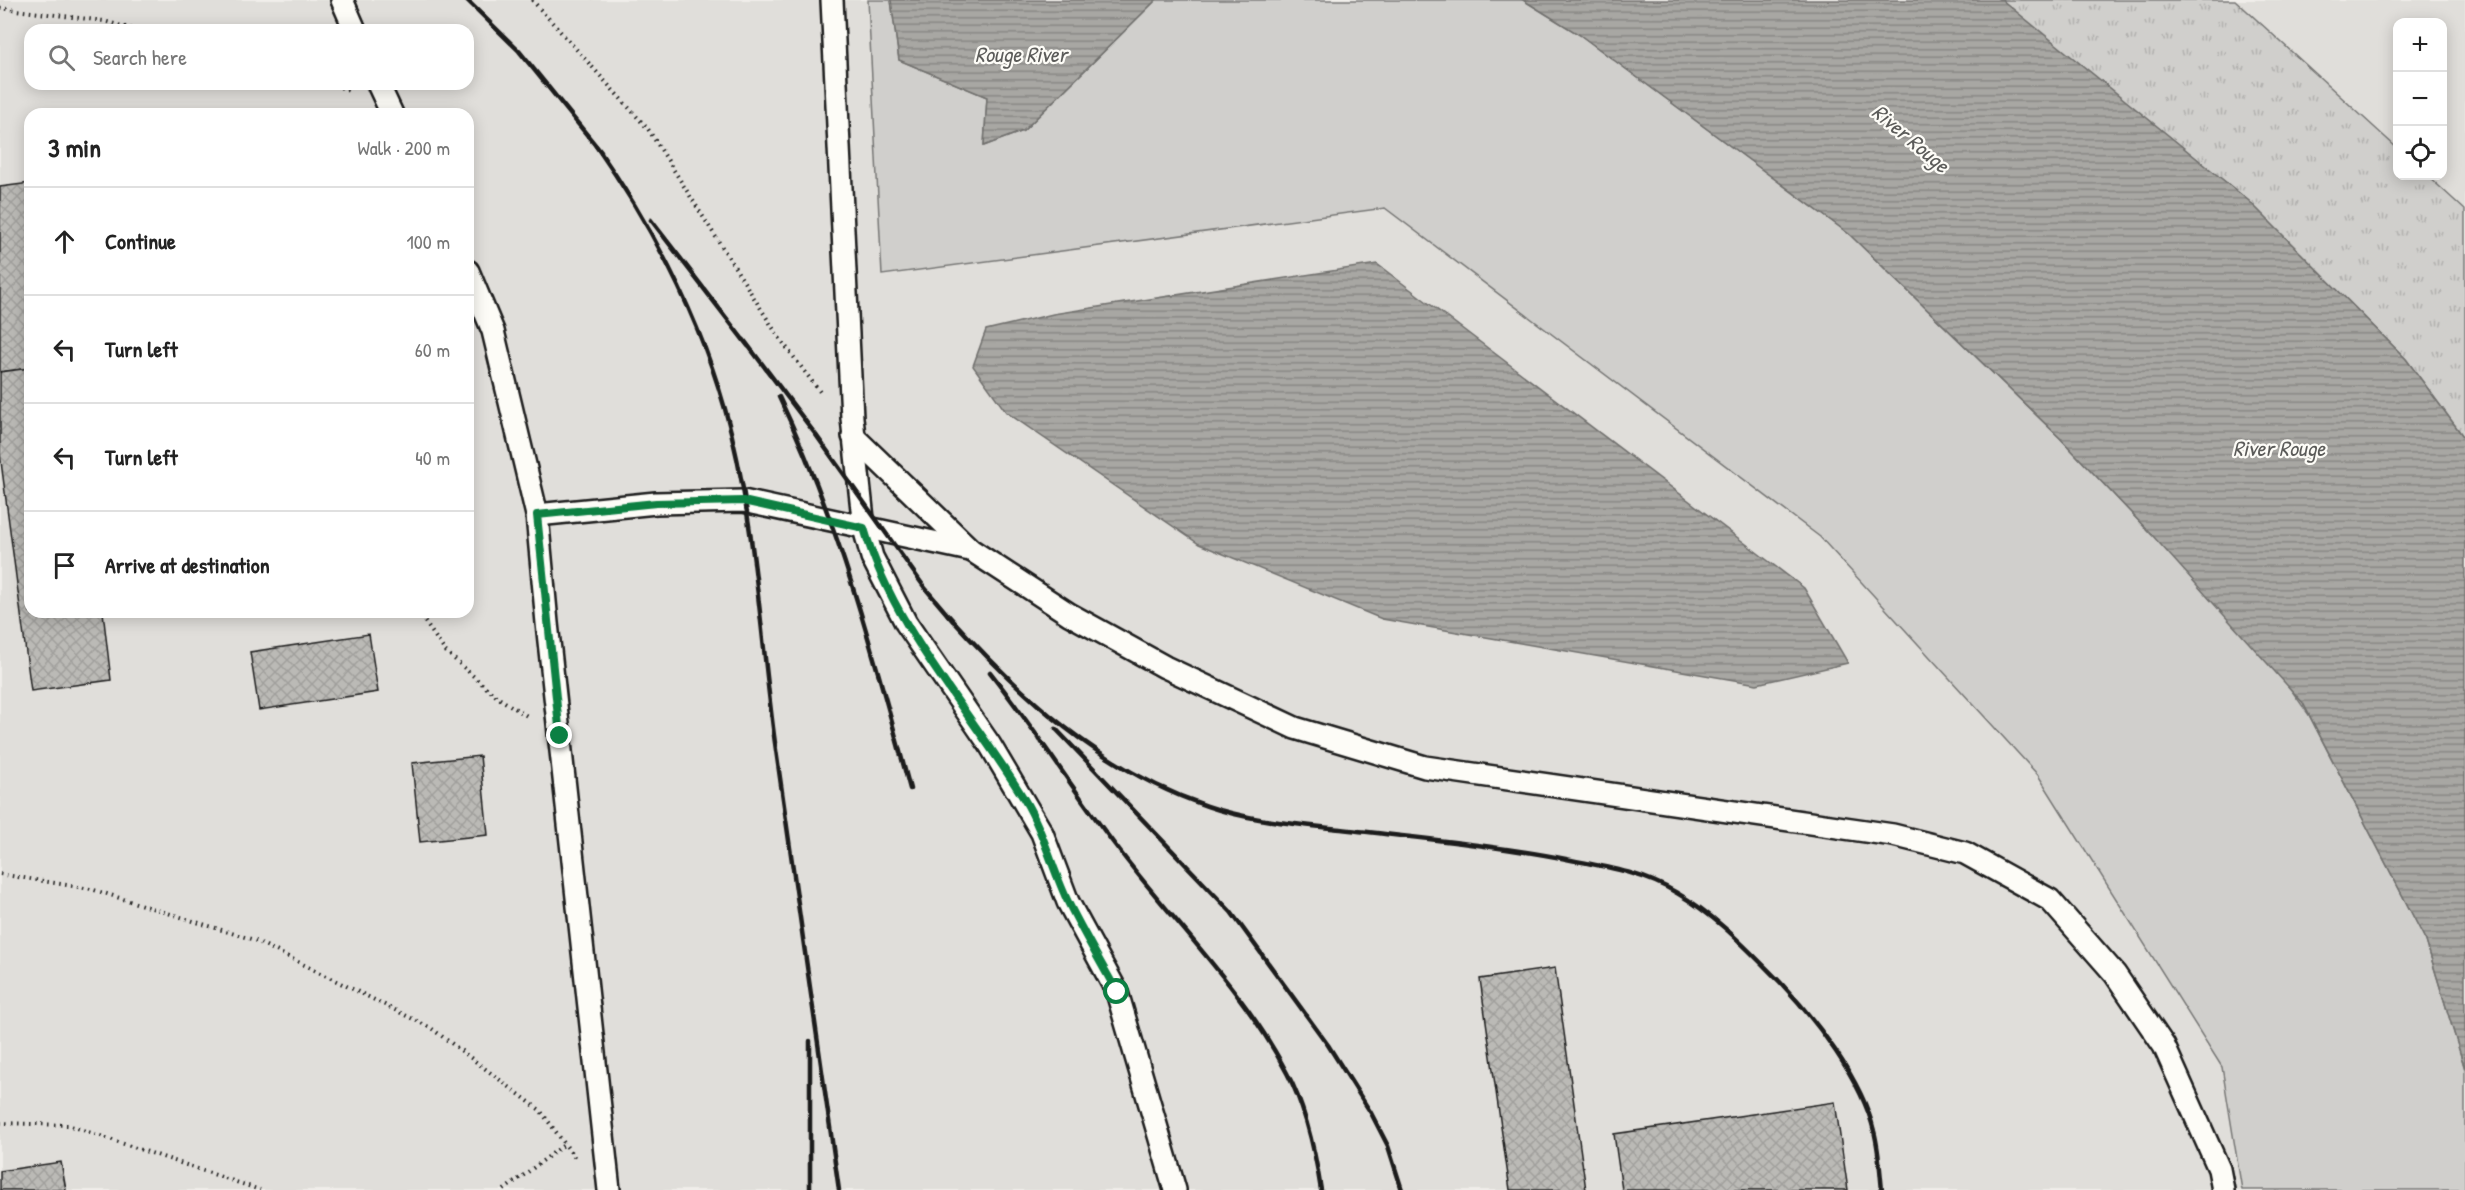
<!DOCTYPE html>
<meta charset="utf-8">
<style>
:root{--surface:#fff;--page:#f2f2f2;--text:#222;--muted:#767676;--line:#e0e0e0}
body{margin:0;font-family:"Patrick Hand",sans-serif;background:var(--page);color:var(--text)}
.controls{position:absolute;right:18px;top:18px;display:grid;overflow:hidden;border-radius:12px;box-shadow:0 3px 15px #0003}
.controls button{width:54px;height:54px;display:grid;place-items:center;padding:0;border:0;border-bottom:2px solid var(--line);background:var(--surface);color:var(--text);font:30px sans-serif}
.stop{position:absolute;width:18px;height:18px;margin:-14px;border:4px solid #0b8043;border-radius:50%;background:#fff}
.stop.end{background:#0b8043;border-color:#fff;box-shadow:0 2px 6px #0008}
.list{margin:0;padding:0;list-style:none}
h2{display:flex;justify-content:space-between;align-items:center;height:78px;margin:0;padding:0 24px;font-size:26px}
h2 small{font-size:20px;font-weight:400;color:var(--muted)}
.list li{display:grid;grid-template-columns:39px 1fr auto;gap:18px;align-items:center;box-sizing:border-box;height:108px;padding:0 24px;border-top:2px solid var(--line)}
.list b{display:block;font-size:22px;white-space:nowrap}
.list em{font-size:20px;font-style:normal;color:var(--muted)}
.icon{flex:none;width:33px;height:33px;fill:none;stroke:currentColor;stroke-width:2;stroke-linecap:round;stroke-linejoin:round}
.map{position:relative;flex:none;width:2465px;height:1190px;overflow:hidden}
.search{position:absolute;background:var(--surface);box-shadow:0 3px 15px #0003;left:24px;top:24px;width:450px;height:66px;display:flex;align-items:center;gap:15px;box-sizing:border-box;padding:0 21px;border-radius:18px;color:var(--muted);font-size:22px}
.panel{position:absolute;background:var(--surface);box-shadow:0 3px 15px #0003;left:24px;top:108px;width:450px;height:510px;border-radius:18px}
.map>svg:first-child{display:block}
.built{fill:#e0deda;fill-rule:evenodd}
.grass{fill:#d0cfcc;stroke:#767674;stroke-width:1.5}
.park{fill:url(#park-tufts);stroke:#767674;stroke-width:1.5}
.water{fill:url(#water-rules);stroke:#706f6d;stroke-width:1.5}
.building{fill:url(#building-cross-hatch);stroke:#1c1c1c;stroke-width:1.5}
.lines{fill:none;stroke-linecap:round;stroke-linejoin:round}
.lane-casing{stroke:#1c1c1c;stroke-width:26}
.path{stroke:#1c1c1c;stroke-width:4;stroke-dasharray:1.5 4.5;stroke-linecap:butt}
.lane{stroke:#fdfcf7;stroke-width:21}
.rail{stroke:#1c1c1c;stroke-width:4.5}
.route{stroke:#0b8043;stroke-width:8}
.labels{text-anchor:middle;stroke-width:4.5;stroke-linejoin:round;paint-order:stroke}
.water-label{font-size:22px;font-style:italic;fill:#5b5b59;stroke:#fdfcf7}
</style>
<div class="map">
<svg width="2465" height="1190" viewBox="0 0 2465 1190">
<defs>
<pattern id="park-tufts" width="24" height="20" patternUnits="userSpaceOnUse" patternTransform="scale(1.5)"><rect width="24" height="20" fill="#d0cfcc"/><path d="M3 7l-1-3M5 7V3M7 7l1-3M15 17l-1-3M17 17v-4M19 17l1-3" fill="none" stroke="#b2b1af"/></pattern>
<pattern id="water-rules" width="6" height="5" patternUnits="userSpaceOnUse" patternTransform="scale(1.5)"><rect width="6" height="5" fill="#a8a7a3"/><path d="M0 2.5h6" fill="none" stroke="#888784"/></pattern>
<pattern id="building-cross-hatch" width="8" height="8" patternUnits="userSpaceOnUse" patternTransform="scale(1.5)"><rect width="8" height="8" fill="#bbbab6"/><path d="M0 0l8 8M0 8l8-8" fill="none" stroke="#a09f9c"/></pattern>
</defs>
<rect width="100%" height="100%" fill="#f0eeea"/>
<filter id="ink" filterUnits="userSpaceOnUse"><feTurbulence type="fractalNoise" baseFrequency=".0167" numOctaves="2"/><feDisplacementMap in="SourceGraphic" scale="12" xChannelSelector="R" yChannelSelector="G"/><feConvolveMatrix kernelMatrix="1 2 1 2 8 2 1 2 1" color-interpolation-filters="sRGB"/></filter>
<g filter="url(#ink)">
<g class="built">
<path d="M0,0H891L899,60L1023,131L1156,0H1523L2212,578L2303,703L2426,941L2465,1069V1190H0ZM30,30H468V84H30ZM30,114H468V612H30Z"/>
<polygon points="2235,0 2465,0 2465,210 2428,176 2442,176 2442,22 2398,22 2397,148"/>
</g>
<polygon class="grass" points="868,0 891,0 899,60 987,97 984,146 1023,131 1156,0 1523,0 1580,35 1849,234 2060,438 2152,535 2212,578 2309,715 2426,941 2465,1069 2465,1190 2242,1190 2222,1067 2038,775 1820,537 1385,208 882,275"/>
<polygon class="park" points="2000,0 2235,0 2397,148 2398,176 2428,176 2465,210 2465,439 2406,359 2249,201"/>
<g class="water">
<polygon points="891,0 1156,0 1023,131 984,146 987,97 899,60"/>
<polygon points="1523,0 2002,0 2249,201 2406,359 2465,439 2465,1069 2426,941 2303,703 2152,535 2060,438 1849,234 1580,35"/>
<polygon points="1377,264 1804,588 1848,663 1757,684 1382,619 1199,544 1006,412 973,366 986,330 1053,314"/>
</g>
<g class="building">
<polygon points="30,183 30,368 0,372 0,187"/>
<polygon points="30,368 30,612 68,612 68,614 103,612 111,680 31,691 0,454 0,372"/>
<polygon points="369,634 378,692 259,710 250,652"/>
<polygon points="480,756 488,835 420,842 412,763"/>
<polygon points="1555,968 1586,1190 1510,1190 1480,979"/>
<polygon points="1835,1102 1848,1190 1622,1190 1614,1134"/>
<polygon points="61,1162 66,1190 0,1190 0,1171"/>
</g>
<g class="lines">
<g class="lane-casing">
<g id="lane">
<polyline points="342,0 355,30"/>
<polyline points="832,0 852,418 864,528 872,557 906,623 990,745 1042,833 1068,902 1117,992 1175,1190"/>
<polyline points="378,84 392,114"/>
<polyline points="468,271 493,331 537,515 547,623 609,1190"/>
<polyline points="853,436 971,550 1069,614 1165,667 1295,728 1425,767 1893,835 1965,853 2050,900 2115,974 2164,1046 2219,1169 2223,1190"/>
<polyline points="537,515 656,503 743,501 970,550"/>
</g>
</g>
<g class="path">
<polyline points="532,0 648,129 778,336 820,392"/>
<polyline points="0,8 104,21 136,30"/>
<polyline points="329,84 349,90"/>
<polyline points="418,612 445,651 497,697 527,716"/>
<polyline points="0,874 91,889 254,940 431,1028 540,1110 575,1158"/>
<polyline points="0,1123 68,1125 260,1190"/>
<polyline points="504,1190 565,1144"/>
</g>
<use href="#lane" class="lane"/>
<g class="rail">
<polyline points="467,0 519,51 601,152"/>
<path d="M596,146C652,226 698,314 725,409C755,516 760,632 775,743C795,892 817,1041 839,1190"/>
<polyline points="651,220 748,346"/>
<polyline points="744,340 816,435 925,588 953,621"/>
<path d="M779,397C839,522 874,655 910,789"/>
<path d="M948,615C1021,696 1101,770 1207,806C1250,821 1296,824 1341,829C1418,838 1495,845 1571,860C1608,867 1644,873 1677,893C1717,916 1748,950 1780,982C1816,1020 1862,1080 1874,1131C1879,1150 1880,1171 1882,1190"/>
<path d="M990,672C1034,728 1072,788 1115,845C1172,921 1243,988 1287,1073C1306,1108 1315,1151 1321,1190"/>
<polyline points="1056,729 1231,912 1328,1045 1371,1113 1388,1146 1402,1190"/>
<polyline points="810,1190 810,1041"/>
</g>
</g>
</g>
<g class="lines" filter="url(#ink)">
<path class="route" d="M560,736L537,515L656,503L743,501L864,528C893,629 970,710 1024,799C1044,832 1052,869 1069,904C1084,934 1101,963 1117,992"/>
</g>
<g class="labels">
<g class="water-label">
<text x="1021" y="62">Rouge River</text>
<text transform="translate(1911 138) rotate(40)" y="8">River Rouge</text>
<text x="2279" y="456">River Rouge</text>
</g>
</g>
</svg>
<div class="controls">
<button>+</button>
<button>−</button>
<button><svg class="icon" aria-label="locate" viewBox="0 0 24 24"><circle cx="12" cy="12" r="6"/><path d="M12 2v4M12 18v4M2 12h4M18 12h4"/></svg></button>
</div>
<div class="stop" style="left:1117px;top:992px"></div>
<div class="stop end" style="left:560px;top:736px"></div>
<div class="search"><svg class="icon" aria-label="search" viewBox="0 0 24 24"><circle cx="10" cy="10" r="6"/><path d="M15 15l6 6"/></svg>Search here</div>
<section class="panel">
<h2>3 min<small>Walk · 200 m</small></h2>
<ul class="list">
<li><svg class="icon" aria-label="ahead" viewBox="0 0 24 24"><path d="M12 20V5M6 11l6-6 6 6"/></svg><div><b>Continue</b></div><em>100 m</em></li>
<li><svg class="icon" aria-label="left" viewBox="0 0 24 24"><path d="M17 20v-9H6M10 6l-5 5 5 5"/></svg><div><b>Turn left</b></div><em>60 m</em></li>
<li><svg class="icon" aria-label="left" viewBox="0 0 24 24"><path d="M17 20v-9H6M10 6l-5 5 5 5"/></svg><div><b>Turn left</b></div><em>40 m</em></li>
<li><svg class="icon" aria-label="arrive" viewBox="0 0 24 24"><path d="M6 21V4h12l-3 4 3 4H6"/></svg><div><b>Arrive at destination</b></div></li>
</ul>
</section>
</div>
